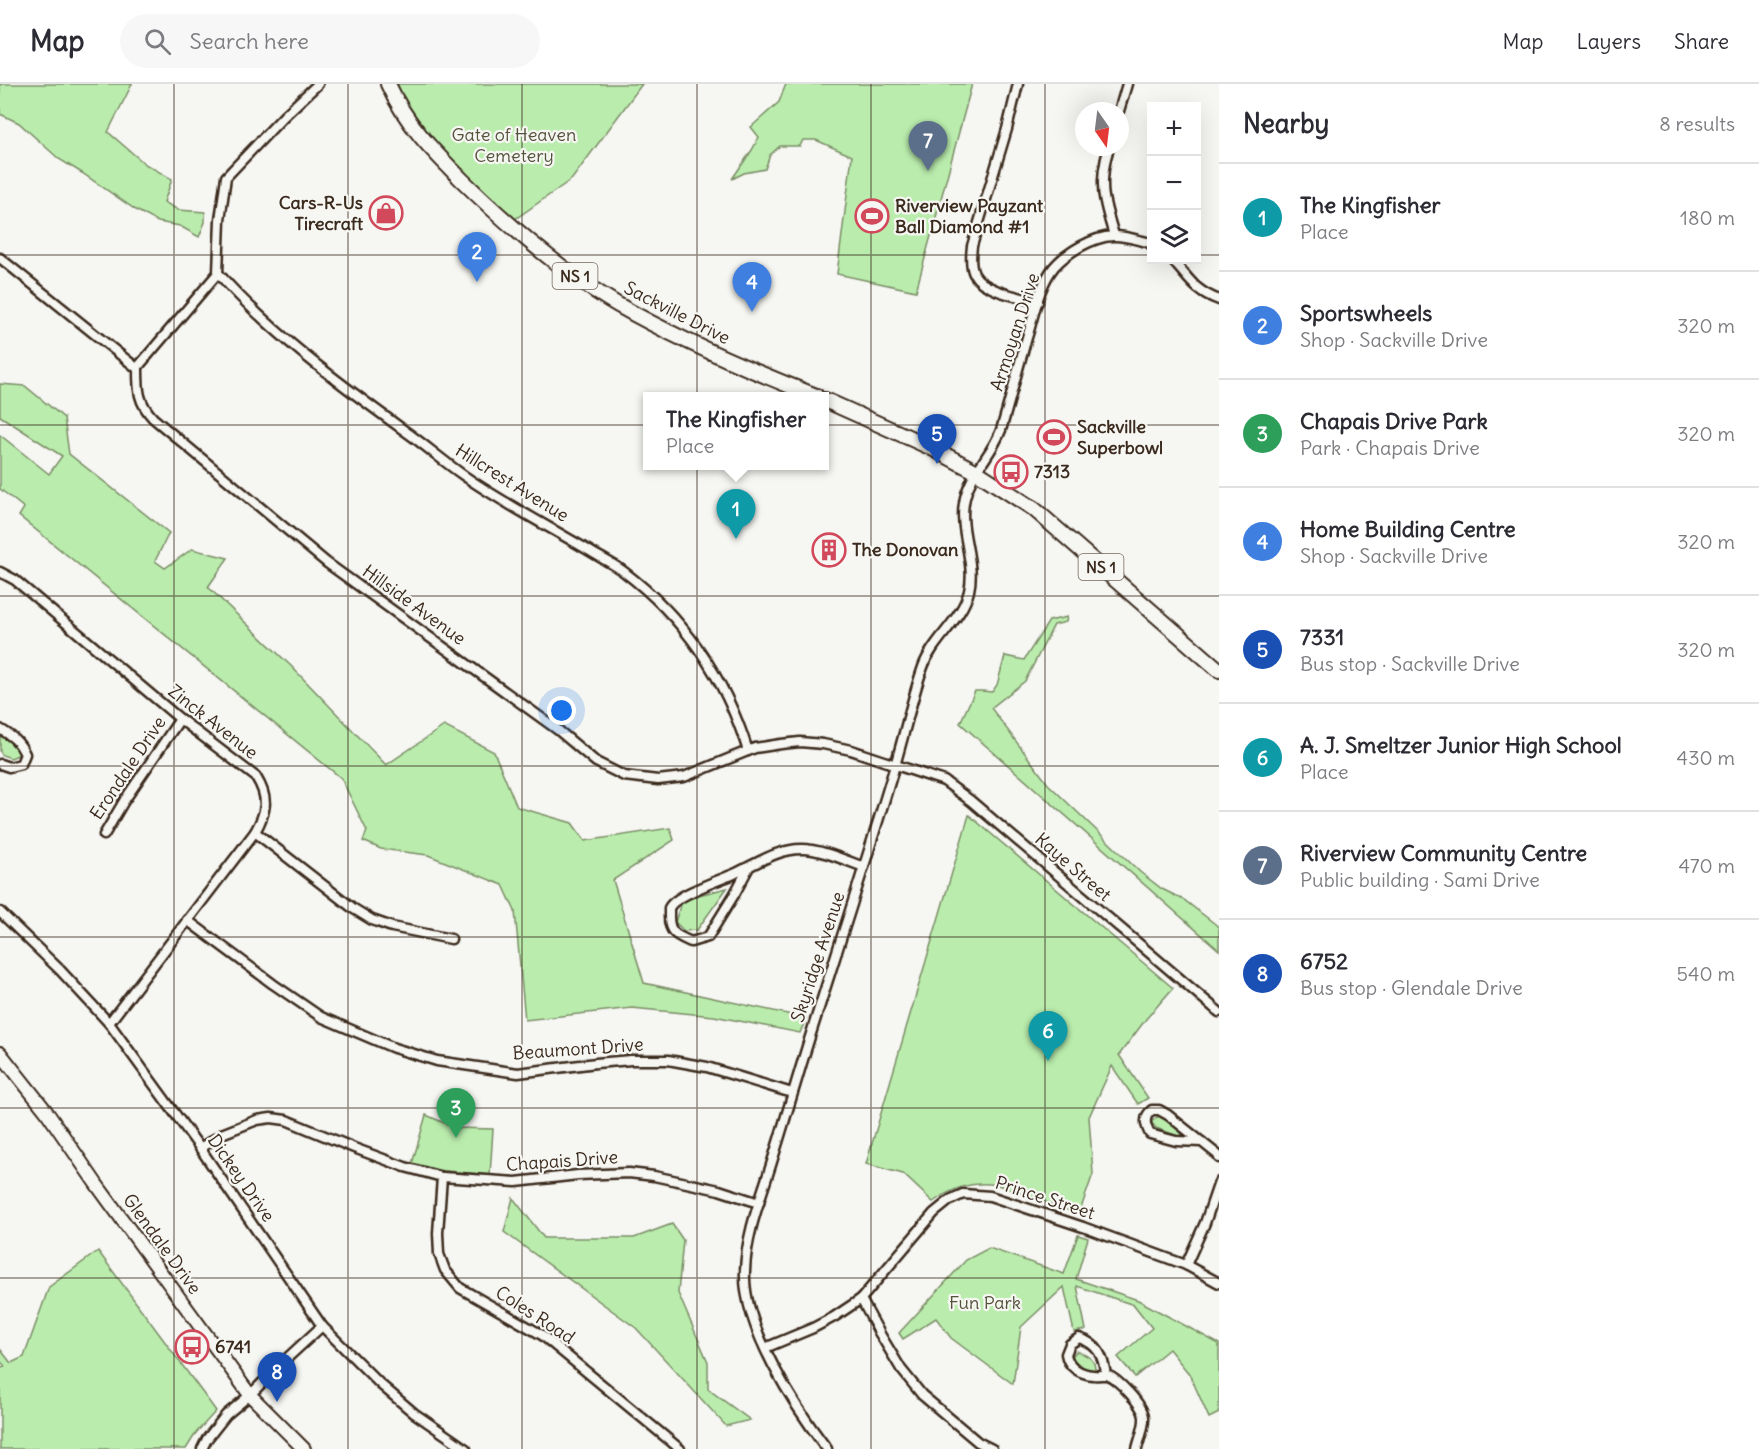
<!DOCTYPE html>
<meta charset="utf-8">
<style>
:root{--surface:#fff;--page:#f7f7f7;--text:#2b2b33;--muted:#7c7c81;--line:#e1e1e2;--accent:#2563eb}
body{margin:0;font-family:Delius,sans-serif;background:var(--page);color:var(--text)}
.controls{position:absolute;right:18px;top:18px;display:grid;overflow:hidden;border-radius:0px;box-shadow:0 6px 24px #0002}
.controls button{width:54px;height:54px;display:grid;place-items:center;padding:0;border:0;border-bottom:2px solid var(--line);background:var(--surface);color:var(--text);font:30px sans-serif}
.compass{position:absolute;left:1075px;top:18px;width:54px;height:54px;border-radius:50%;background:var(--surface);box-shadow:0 6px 24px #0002;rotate:166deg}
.you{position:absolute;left:562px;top:627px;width:21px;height:21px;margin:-15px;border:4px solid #fff;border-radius:50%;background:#1a73e8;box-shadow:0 0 0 9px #1a73e833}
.badge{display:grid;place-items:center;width:39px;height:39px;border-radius:50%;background:var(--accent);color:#fff;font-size:20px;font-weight:700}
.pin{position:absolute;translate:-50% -50px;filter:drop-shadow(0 2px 3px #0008)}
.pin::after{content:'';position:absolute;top:32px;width:21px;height:18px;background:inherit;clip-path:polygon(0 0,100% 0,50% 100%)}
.popup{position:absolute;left:643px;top:308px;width:186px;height:78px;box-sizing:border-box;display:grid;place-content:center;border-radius:0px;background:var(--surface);filter:drop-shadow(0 2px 4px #0005);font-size:20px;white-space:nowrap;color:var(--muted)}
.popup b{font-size:22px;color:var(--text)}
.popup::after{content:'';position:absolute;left:50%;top:100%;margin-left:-12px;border:12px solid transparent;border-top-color:var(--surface)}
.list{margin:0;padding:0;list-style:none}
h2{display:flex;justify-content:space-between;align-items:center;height:78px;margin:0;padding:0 24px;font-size:26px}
h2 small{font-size:20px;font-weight:400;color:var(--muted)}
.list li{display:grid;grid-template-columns:39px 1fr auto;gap:18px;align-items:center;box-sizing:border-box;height:108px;padding:0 24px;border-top:2px solid var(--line)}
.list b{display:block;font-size:22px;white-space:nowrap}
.list p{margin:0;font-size:20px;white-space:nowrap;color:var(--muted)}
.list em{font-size:20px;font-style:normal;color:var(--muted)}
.icon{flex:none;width:33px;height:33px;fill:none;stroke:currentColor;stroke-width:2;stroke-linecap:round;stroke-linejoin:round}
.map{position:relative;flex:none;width:1219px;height:1365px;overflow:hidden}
header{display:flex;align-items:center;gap:36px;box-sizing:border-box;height:84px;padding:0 30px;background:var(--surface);border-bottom:2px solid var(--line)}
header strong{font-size:28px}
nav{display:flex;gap:33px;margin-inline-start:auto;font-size:21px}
.search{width:420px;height:54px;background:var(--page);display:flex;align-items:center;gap:15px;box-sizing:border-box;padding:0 21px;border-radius:33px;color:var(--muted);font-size:22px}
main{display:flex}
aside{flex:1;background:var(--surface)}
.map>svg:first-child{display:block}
.green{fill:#baedad;stroke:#7a8c66;stroke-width:1.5}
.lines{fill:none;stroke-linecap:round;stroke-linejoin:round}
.street-casing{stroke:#3b2a1e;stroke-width:13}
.secondary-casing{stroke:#3b2a1e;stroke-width:16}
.primary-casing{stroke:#3b2a1e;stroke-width:18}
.street{stroke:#f6f6f2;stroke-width:8}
.secondary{stroke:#f6f6f2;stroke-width:12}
.primary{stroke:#f6f6f2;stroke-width:14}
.grid{fill:none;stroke:#3b2a1e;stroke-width:1.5;stroke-opacity:0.55}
.labels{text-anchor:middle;stroke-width:4.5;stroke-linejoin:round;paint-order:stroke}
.shield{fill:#f6f6f2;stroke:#73675e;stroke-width:1.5}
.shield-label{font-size:16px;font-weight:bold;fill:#3b2a1e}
.park-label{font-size:18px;fill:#54513b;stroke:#f6f6f2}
.poi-label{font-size:18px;font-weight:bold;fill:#3b2a1e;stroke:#f6f6f2;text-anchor:start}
.street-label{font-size:18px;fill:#3b2a1e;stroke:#f6f6f2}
</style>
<header>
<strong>Map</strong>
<div class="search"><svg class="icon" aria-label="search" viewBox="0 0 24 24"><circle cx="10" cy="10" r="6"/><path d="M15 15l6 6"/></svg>Search here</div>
<nav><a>Map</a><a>Layers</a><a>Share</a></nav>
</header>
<main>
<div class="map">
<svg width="1219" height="1365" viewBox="0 0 1219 1365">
<rect width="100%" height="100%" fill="#f6f6f2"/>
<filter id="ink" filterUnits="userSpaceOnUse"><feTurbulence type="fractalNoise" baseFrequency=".0167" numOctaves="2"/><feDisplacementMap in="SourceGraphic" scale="12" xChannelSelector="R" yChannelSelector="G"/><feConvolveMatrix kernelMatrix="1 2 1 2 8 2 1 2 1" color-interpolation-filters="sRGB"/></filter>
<g filter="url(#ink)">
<g class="green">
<polygon points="0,0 132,0 108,48 145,80 172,95 164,118 178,126 205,128 205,138 199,153 180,142 158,138 136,126 82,89 59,75 19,39 0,30"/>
<polygon points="388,0 642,0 572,95 508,140 447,81"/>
<polygon points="786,0 972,0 916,207 837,190 852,72 816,56 803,56 800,62 780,62 770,71 765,85 744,89 732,95 752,66 759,53 751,43 779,18"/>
<polygon points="0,300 25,302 64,334 69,370 169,449 155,477 165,484 192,465 228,474 208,503 291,582 386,681 444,642 494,668 517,723 572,739 585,757 670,744 674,756 613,796 644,899 806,934 800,949 714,932 632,924 525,936 515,827 503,801 428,771 381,765 363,757 367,747 341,694 19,432 24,424 0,405 0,351 49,390 62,372 0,332"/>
<polygon points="1067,533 1066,538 1054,541 1025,597 991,624 1048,700 1140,788 1162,805 1184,816 1219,843 1219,866 960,639 975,607 982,607 992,608 997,601 1005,572 1024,576 1049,537"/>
<path d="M0,652C10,656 15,659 20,670L11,674L2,671L0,667Z"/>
<path d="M969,731L1173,904L1146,935L1119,971L1148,1014L1138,1020L1112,982L1089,1033L1093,1090L1079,1130L998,1101C972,1097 954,1103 933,1118L903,1090L866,1080Z"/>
<polygon points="727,804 697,846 684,847 675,838 681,819 699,811"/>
<polygon points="426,1031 456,1044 493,1045 490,1091 436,1086 412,1080"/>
<polygon points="1160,1031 1180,1046 1183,1054 1156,1044 1151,1038"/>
<polygon points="513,1114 544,1154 634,1154 672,1140 683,1156 678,1209 708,1278 708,1305 750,1336 726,1342 636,1244 504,1148"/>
<polygon points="1078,1151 1088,1154 1076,1195 1138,1216 1219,1260 1219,1329 1209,1334 1190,1291 1169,1265 1135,1293 1118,1273 1152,1244 1134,1221 1077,1202 1086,1246 1074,1248 1064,1203 1021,1243 1013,1300 951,1254 936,1234 903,1255 899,1249 966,1176 989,1164 1064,1190"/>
<polygon points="98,1167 216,1327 196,1349 186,1365 0,1365 0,1285 5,1282 0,1277 0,1265 11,1279 24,1273 49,1203"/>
<path d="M1077,1267C1088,1272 1096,1275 1095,1288C1083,1287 1078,1283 1072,1272Z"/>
</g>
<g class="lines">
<g class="street-casing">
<g id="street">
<path d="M1018,0L1007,45L972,162C971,170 970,182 974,190C983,207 1020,213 1038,218"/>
<polyline points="1119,27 1127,0"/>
<path d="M1109,63C1098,99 1103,116 1114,151"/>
<path d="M0,174L138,285C138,306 138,318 153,334L327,479L558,646L596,678L624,692L658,696L684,693L755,664L781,660L800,658L823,660L851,666L944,697L971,717L1219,928"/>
<path d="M1172,176C1190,195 1193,206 1219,216"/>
<path d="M218,189C272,250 339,299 405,347C425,361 443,377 463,391C503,419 546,441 588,466C599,473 612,479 623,487C685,534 725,593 748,667"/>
<polyline points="137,284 218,189 220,136 226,93 284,32 318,0"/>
<path d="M0,488L15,496L180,635L256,693C269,714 267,727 255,748L109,939"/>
<path d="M0,645C12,652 20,658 25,670L21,680L9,683L0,680"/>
<polyline points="255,748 354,825 372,836 392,843 451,855"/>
<polyline points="104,751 124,717 180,635"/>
<path d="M749,783L734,811L708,853L691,858C678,852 669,850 669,833C669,831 669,826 669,824C675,811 720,796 734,790C756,780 777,765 802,765C821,765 847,777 864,783"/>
<polyline points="0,828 60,886 109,939 200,1064 322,1242 380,1300 414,1329 466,1365"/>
<polyline points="187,836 273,900 321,933 394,964 437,977 518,989 596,979 631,976 668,976 707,983 792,1009"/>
<path d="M1202,1058L1176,1057L1150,1050C1145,1041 1143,1033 1152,1026H1159L1168,1031L1218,1071L1219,1074"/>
<polyline points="200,1064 224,1049 257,1036 271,1034 286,1036 354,1064 405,1083 442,1093 516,1098 578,1091 629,1089 654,1092 719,1106 759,1119"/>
<polyline points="442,1093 438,1149 439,1170 445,1186 460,1204 542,1251 680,1365"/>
<polyline points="1186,1181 1205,1139 1219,1098"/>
<polyline points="861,1215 880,1250 901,1285 922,1311 978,1358 992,1365"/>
<polyline points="765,1264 813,1244 834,1233 861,1215 934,1129 950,1116 963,1110 990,1112 1083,1143 1186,1181 1219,1199"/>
<path d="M1106,1291C1103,1272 1098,1260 1079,1254L1070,1260L1066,1270C1068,1283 1080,1290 1093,1291C1098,1292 1103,1290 1107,1291C1118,1295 1143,1321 1144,1333C1145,1342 1139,1356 1137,1365"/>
<polyline points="202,1365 207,1355 226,1331 250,1311 284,1277 322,1242"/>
<path d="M827,1365C795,1323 742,1242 745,1187C746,1151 760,1116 771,1081C784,1040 796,998 809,956C837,867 866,778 893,688C904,653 911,617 923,583C933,555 962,536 969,507C976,478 959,448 964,419C968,391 992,371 1001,346C1011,313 1019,279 1029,247C1035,226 1040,200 1054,183C1067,168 1093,153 1113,152C1124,151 1137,156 1147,158L1152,161"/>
</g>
</g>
<g class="secondary-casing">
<polyline id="secondary" points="0,969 46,1027 97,1101 250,1311 304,1365"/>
</g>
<g class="primary-casing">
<g id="primary">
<path d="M388,0C406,40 432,66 462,96C509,142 562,188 618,221C681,257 749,286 816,312"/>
<polyline points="825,316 930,363 977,388 1034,425 1219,586"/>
</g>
</g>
<use href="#street" class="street"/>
<use href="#secondary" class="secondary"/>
<use href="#primary" class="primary"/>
</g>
</g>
<path class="grid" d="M174,0V1365M348,0V1365M522,0V1365M697,0V1365M871,0V1365M1045,0V1365M0,171H1152M1196,171H1219M0,341H1219M0,512H1219M0,682H1219M0,853H1219M0,1024H1219M0,1194H1219"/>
<defs>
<g id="shop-ring" transform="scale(1.725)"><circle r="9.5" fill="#f6f6f2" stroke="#d1495b" stroke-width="1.5"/><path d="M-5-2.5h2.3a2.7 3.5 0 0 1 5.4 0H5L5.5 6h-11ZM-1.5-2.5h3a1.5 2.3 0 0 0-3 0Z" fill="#d1495b"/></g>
<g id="stadium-ring" transform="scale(1.725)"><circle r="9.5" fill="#f6f6f2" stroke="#d1495b" stroke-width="1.5"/><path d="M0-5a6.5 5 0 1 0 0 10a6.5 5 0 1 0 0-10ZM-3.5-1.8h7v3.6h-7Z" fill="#d1495b"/></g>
<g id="bus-ring" transform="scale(1.725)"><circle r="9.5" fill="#f6f6f2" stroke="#d1495b" stroke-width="1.5"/><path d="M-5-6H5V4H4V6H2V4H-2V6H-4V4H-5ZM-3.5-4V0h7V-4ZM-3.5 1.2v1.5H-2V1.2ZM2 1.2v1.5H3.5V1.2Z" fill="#d1495b"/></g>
<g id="building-ring" transform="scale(1.725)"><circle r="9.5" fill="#f6f6f2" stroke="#d1495b" stroke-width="1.5"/><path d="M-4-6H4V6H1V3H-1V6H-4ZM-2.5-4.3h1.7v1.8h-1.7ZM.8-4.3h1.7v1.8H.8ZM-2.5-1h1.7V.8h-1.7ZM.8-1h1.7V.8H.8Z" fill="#d1495b"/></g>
</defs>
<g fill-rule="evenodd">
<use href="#shop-ring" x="386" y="129"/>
<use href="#stadium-ring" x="872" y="132"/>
<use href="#stadium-ring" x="1054" y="353"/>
<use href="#bus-ring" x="1011" y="388"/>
<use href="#building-ring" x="829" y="466"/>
<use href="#bus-ring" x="192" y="1263"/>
</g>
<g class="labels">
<g class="shield">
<rect x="552.5" y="179" width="45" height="26" rx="4.5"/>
<rect x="1078.5" y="470" width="45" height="26" rx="4.5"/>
</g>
<g class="shield-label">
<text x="575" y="198">NS 1</text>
<text x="1101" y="489">NS 1</text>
</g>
<g class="park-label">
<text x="514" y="57">Gate of Heaven<tspan x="514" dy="21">Cemetery</tspan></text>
<text x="985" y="1225">Fun Park</text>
</g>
<g class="poi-label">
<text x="363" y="125" text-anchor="end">Cars-R-Us<tspan x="363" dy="21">Tirecraft</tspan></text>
<text x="895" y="128">Riverview Payzant<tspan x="895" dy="21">Ball Diamond #1</tspan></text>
<text x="1077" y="349">Sackville<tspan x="1077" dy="21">Superbowl</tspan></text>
<text x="1034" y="394">7313</text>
<text x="852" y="472">The Donovan</text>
<text x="215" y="1269">6741</text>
</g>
<g class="street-label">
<text transform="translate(677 229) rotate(27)" y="6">Sackville Drive</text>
<text transform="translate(1015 248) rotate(-72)" y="6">Armoyan Drive</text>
<text transform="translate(512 399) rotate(32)" y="6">Hillcrest Avenue</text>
<text transform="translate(414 521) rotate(36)" y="6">Hillside Avenue</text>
<text transform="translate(213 638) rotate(38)" y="6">Zinck Avenue</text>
<text transform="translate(128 684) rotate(-56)" y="6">Erondale Drive</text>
<text transform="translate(1073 783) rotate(41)" y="6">Kaye Street</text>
<text transform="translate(818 873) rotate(-72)" y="6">Skyridge Avenue</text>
<text transform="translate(578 965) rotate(-4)" y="6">Beaumont Drive</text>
<text transform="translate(562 1077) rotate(-4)" y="6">Chapais Drive</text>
<text transform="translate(241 1094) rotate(55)" y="6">Dickey Drive</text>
<text transform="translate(1045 1114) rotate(18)" y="6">Prince Street</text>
<text transform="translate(162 1160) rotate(54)" y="6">Glendale Drive</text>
<text transform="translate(535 1231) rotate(33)" y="6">Coles Road</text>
</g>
</g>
</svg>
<div class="controls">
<button>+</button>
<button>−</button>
<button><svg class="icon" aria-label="layers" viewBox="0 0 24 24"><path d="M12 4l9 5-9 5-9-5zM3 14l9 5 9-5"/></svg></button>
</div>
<svg class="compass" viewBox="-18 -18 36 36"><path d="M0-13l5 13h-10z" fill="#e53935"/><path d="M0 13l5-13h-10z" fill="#7c7c81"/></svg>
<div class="you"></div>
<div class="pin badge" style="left:736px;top:455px;background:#0f9aa8">1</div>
<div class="popup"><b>The Kingfisher</b>Place</div>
<div class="pin badge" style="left:477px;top:198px;background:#3f7fe0">2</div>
<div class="pin badge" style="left:456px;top:1054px;background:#2e9e5b">3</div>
<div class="pin badge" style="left:752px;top:228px;background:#3f7fe0">4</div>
<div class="pin badge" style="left:937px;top:380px;background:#1a4fb4">5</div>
<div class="pin badge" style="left:1048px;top:977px;background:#0f9aa8">6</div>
<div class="pin badge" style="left:928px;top:87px;background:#5c6f8a">7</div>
<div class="pin badge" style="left:277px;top:1318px;background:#1a4fb4">8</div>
</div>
<aside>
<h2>Nearby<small>8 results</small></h2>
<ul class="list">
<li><span class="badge" style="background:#0f9aa8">1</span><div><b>The Kingfisher</b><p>Place</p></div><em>180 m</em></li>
<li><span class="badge" style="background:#3f7fe0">2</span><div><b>Sportswheels</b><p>Shop · Sackville Drive</p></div><em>320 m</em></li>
<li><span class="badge" style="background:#2e9e5b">3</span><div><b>Chapais Drive Park</b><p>Park · Chapais Drive</p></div><em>320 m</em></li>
<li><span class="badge" style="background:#3f7fe0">4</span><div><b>Home Building Centre</b><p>Shop · Sackville Drive</p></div><em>320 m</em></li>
<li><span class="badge" style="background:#1a4fb4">5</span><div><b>7331</b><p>Bus stop · Sackville Drive</p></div><em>320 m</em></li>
<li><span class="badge" style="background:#0f9aa8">6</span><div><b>A. J. Smeltzer Junior High School</b><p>Place</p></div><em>430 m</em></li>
<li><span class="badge" style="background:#5c6f8a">7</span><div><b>Riverview Community Centre</b><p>Public building · Sami Drive</p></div><em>470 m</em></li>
<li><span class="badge" style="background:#1a4fb4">8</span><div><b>6752</b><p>Bus stop · Glendale Drive</p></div><em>540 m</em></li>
</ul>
</aside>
</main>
